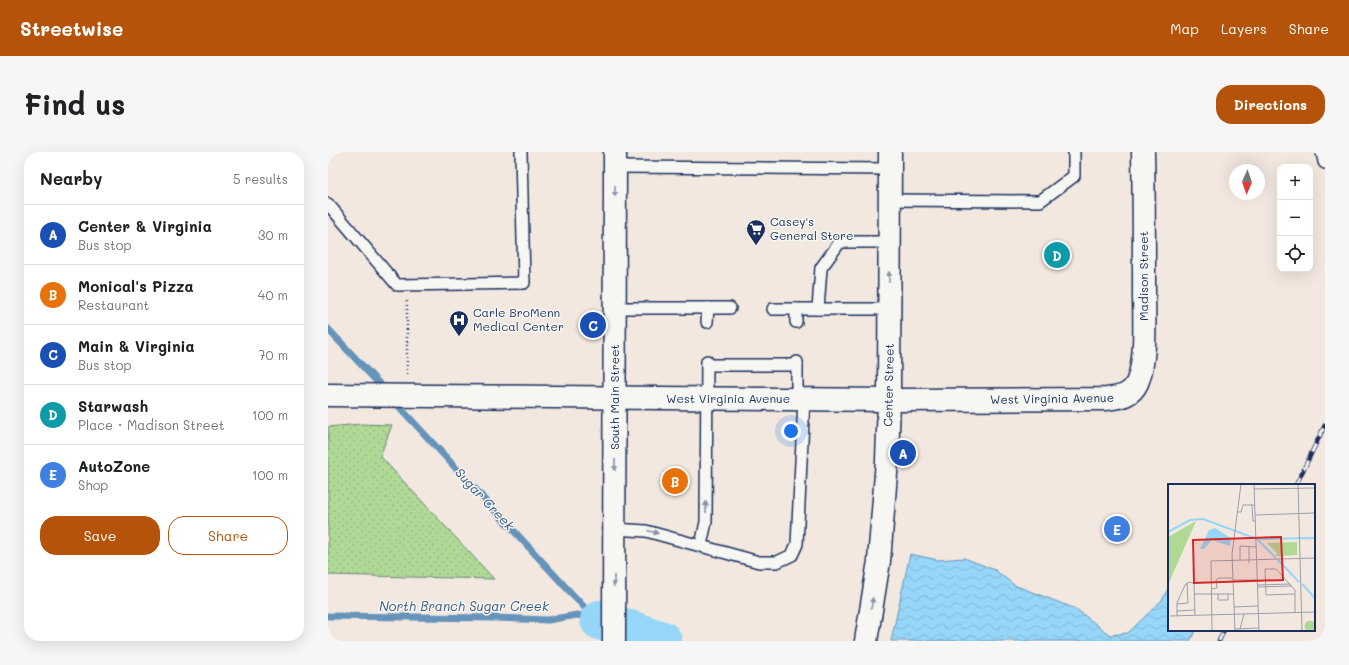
<!DOCTYPE html>
<meta charset="utf-8">
<style>
:root{--surface:#fff;--page:#f6f6f6;--text:#202124;--muted:#757577;--line:#e0e0e0;--accent:#b45309}
body{margin:0;font-family:Mali,sans-serif;background:var(--page);color:var(--text)}
.controls{position:absolute;right:12px;top:12px;display:grid;overflow:hidden;border-radius:8px;box-shadow:0 4px 16px #0002}
.controls button{width:36px;height:36px;display:grid;place-items:center;padding:0;border:0;border-bottom:1px solid var(--line);background:var(--surface);color:var(--text);font:20px sans-serif}
.compass{position:absolute;left:901px;top:12px;width:36px;height:36px;border-radius:50%;background:var(--surface);box-shadow:0 4px 16px #0002;rotate:182deg}
.you{position:absolute;left:463px;top:279px;width:14px;height:14px;margin:-10px;border:3px solid #fff;border-radius:50%;background:#1a73e8;box-shadow:0 0 0 6px #1a73e833}
.badge{display:grid;place-items:center;width:26px;height:26px;border-radius:50%;background:var(--accent);color:#fff;font-size:13px;font-weight:700}
.pin{position:absolute;translate:-50% -50%;border:2px solid #fff;box-shadow:0 1px 4px #0006}
.list{margin:0;padding:0;list-style:none}
h2{display:flex;justify-content:space-between;align-items:center;height:52px;margin:0;padding:0 16px;font-size:17px}
h2 small{font-size:13px;font-weight:400;color:var(--muted)}
.list li{display:grid;grid-template-columns:26px 1fr auto;gap:12px;align-items:center;box-sizing:border-box;height:60px;padding:0 16px;border-top:1px solid var(--line)}
.list b{display:block;font-size:15px;white-space:nowrap}
.list p{margin:0;font-size:13px;white-space:nowrap;color:var(--muted)}
.list em{font-size:13px;font-style:normal;color:var(--muted)}
.actions{display:flex;gap:8px;padding:12px 16px}
.actions a{flex:1;padding:9px 0;border:1px solid var(--accent);border-radius:16px;text-align:center;font-size:14px;color:var(--accent)}
.actions .main{background:var(--accent);color:#fff}
.icon{flex:none;width:22px;height:22px;fill:none;stroke:currentColor;stroke-width:2;stroke-linecap:round;stroke-linejoin:round}
.map{position:relative;flex:none;width:997px;height:489px;overflow:hidden;border-radius:16px}
header{display:flex;align-items:center;gap:24px;box-sizing:border-box;height:56px;padding:0 20px;background:var(--accent);color:#fff}
header strong{font-size:19px}
nav{display:flex;gap:22px;margin-inline-start:auto;font-size:14px}
.intro{display:flex;align-items:center;justify-content:space-between;box-sizing:border-box;height:96px;padding:0 24px}
h1{margin:0;font-size:28px}
.button{padding:10px 18px;border-radius:16px;background:var(--accent);color:#fff;font-size:14px;font-weight:700}
main{display:flex;gap:24px;padding:0 24px}
aside{flex:1;background:var(--surface);border-radius:16px;box-shadow:0 4px 16px #0002}
.map>svg:first-child{display:block}
.grass{fill:url(#grass-dots);stroke:#66847a}
.water{fill:url(#water-waves);stroke:#6593ba}
.lines{fill:none;stroke-linecap:round;stroke-linejoin:round}
.stream{stroke:#6593ba;stroke-width:7}
.river{stroke:#96d6f8;stroke-width:40}
.service-casing{stroke:#1b2f5e;stroke-width:14}
.minor-casing{stroke:#1b2f5e;stroke-width:25}
.tertiary-casing{stroke:#1b2f5e;stroke-width:25}
.primary-casing{stroke:#1b2f5e;stroke-width:25}
.path{stroke:#1b2f5e;stroke-width:2.5;stroke-dasharray:1 3;stroke-linecap:butt}
.service{stroke:#f6f6f2;stroke-width:11}
.minor{stroke:#f6f6f2;stroke-width:22}
.tertiary{stroke:#f6f6f2;stroke-width:22}
.primary{stroke:#f6f6f2;stroke-width:22}
.rail-casing{stroke:#1b2f5e;stroke-width:4.5}
.rail{stroke:#f6f6f2;stroke-width:3;stroke-dasharray:9;stroke-linecap:butt}
.oneway{fill:#8892a8}
.labels{text-anchor:middle;stroke-width:3;stroke-linejoin:round;paint-order:stroke}
.poi-label{font-size:12px;fill:#1b2f5e;stroke:#f6f6f2;text-anchor:start}
.street-label{font-size:12px;fill:#1b2f5e;stroke:#f6f6f2}
.water-label{font-size:13px;font-style:italic;fill:#3a5984;stroke:#f6f6f2}
.inset-river{fill:none;stroke:#96d6f8;stroke-width:2}
.inset-road{fill:none;stroke:#9c9eab;stroke-width:1}
.view{fill:#d62828;fill-opacity:0.15;stroke:#d62828;stroke-width:2}
.inset-edge{fill:none;stroke:#1b2f5e;stroke-width:2}
</style>
<header>
<strong>Streetwise</strong>
<nav><a>Map</a><a>Layers</a><a>Share</a></nav>
</header>
<div class="intro"><h1>Find us</h1><a class="button">Directions</a></div>
<main>
<aside>
<h2>Nearby<small>5 results</small></h2>
<ul class="list">
<li><span class="badge" style="background:#1a4fb4">A</span><div><b>Center &amp; Virginia</b><p>Bus stop</p></div><em>30 m</em></li>
<li><span class="badge" style="background:#e8710a">B</span><div><b>Monical's Pizza</b><p>Restaurant</p></div><em>40 m</em></li>
<li><span class="badge" style="background:#1a4fb4">C</span><div><b>Main &amp; Virginia</b><p>Bus stop</p></div><em>70 m</em></li>
<li><span class="badge" style="background:#0f9aa8">D</span><div><b>Starwash</b><p>Place · Madison Street</p></div><em>100 m</em></li>
<li><span class="badge" style="background:#3f7fe0">E</span><div><b>AutoZone</b><p>Shop</p></div><em>100 m</em></li>
</ul>
<div class="actions"><a class="main">Save</a><a>Share</a></div>
</aside>
<div class="map">
<svg width="997" height="489" viewBox="0 0 997 489">
<defs>
<pattern id="grass-dots" width="8" height="8" patternUnits="userSpaceOnUse"><rect width="8" height="8" fill="#b0d996"/><path d="M2 2h.1M6 6h.1" fill="none" stroke="#97bb84" stroke-width="1.8" stroke-linecap="round"/></pattern>
<pattern id="water-waves" width="16" height="10" patternUnits="userSpaceOnUse"><rect width="16" height="10" fill="#96d6f8"/><path d="M0 5q4-4 8 0t8 0" fill="none" stroke="#81b8d7"/></pattern>
</defs>
<rect width="100%" height="100%" fill="#f2e8df"/>
<filter id="ink" filterUnits="userSpaceOnUse"><feTurbulence type="fractalNoise" baseFrequency=".025" numOctaves="2"/><feDisplacementMap in="SourceGraphic" scale="8" xChannelSelector="R" yChannelSelector="G"/><feConvolveMatrix kernelMatrix="1 2 1 2 8 2 1 2 1" color-interpolation-filters="sRGB"/></filter>
<g filter="url(#ink)">
<polygon class="grass" points="33,272 64,273 52,304 166,427 0,423 0,275"/>
<polygon class="water" points="582,402 610,408 636,406 667,418 686,433 748,457 782,483 800,481 834,448 841,435 841,478 868,478 862,489 563,489"/>
<g class="lines">
<g class="stream">
<polyline points="0,177 57,238"/>
<polyline points="65,248 257,456 272,468"/>
<polyline points="0,464 167,466 220,468 249,463 270,467"/>
</g>
<polyline class="river" points="272,468 334,489"/>
<g class="service-casing">
<g id="service">
<polyline points="994,0 996,10 997,11"/>
<polyline points="287,15 562,17"/>
<polyline points="561,48 712,49 746,24 746,0"/>
<polyline points="0,52 69,133 196,131 193,0"/>
<polyline points="287,156 402,156"/>
<polyline points="445,157 561,157"/>
<polyline points="468,157 468,170"/>
<polyline points="490,157 493,116 512,90 561,90"/>
<polyline points="379,170 380,156"/>
<polyline points="469,210 469,248"/>
<polyline points="379,213 469,213"/>
<polyline points="286,377 318,379 431,410 449,410 464,403 469,392 476,248"/>
<polyline points="373,393 378,370 379,209"/>
</g>
</g>
<g class="minor-casing">
<path id="minor" d="M561,248L779,247C792,245 803,244 809,231C819,209 816,165 816,140C816,93 816,47 815,0"/>
</g>
<g class="tertiary-casing">
<polyline id="tertiary" points="0,243 561,248"/>
</g>
<g class="primary-casing">
<g id="primary">
<polyline points="286,489 287,0"/>
<polyline points="538,489 551,409 559,309 561,248 562,0"/>
</g>
</g>
<polyline class="path" points="79,222 79,149"/>
<use href="#service" class="service"/>
<use href="#minor" class="minor"/>
<use href="#tertiary" class="tertiary"/>
<use href="#primary" class="primary"/>
<g class="rail-casing">
<g id="rail">
<polyline points="968,333 997,273"/>
<polyline points="891,489 896,478"/>
</g>
</g>
<use href="#rail" class="rail"/>
</g>
<defs><path id="oneway-solid" d="M-6-.8H1V-3.2L6.5 0L1 3.2V.8H-6Z"/></defs>
<g class="oneway">
<use href="#oneway-solid" transform="translate(287 39) rotate(90)"/>
<use href="#oneway-solid" transform="translate(561 125) rotate(-90)"/>
<use href="#oneway-solid" transform="translate(287 313) rotate(90)"/>
<use href="#oneway-solid" transform="translate(378 355) rotate(-90)"/>
<use href="#oneway-solid" transform="translate(325 380) rotate(15)"/>
<use href="#oneway-solid" transform="translate(286 429) rotate(90)"/>
<use href="#oneway-solid" transform="translate(544 451) rotate(-81)"/>
</g>
</g>
<defs>
<g id="supermarket-pin" transform="scale(1)"><path d="M0 17L-7.5 6A9.5 9.5 0 1 1 7.5 6Z" fill="#1b2f5e" stroke="#f6f6f2"/><path d="M-6-5.5h2.5l.6 2H6L4.5 2H-2.5L-4.4-4H-6ZM-1.5 3.2a1.3 1.3 0 1 0 .1 0ZM3 3.2a1.3 1.3 0 1 0 .1 0Z" fill="#fff"/></g>
<g id="hospital-pin" transform="scale(1)"><path d="M0 17L-7.5 6A9.5 9.5 0 1 1 7.5 6Z" fill="#1b2f5e" stroke="#f6f6f2"/><path d="M-5-5h3v3.5h4V-5h3V5h-3V1.5h-4V5h-3Z" fill="#fff"/></g>
</defs>
<g fill-rule="evenodd">
<use href="#supermarket-pin" x="428" y="77"/>
<use href="#hospital-pin" x="131" y="168"/>
</g>
<g class="labels">
<g class="poi-label">
<text x="442" y="74">Casey's<tspan x="442" dy="14">General Store</tspan></text>
<text x="145" y="165">Carle BroMenn<tspan x="145" dy="14">Medical Center</tspan></text>
</g>
<g class="street-label">
<text transform="translate(816 124) rotate(-90)" y="4">Madison Street</text>
<text transform="translate(561 233) rotate(-89)" y="4">Center Street</text>
<text transform="translate(287 245) rotate(-90)" y="4">South Main Street</text>
<text x="400" y="251">West Virginia Avenue</text>
<text transform="translate(724 247) rotate(-1)" y="4">West Virginia Avenue</text>
</g>
<g class="water-label">
<text transform="translate(157 347) rotate(47)" y="5">Sugar Creek</text>
<text x="136" y="459">North Branch Sugar Creek</text>
</g>
</g>
<g transform="translate(840 332)">
<rect width="147" height="147" fill="#f2e8df"/>
<path d="M129,58V71L111,72H108L109,69L99,59Z" fill="#b0d996"/>
<path d="M28,37L0,101V53Z" fill="#b0d996"/>
<path d="M136.5 142a5.5 5.5 0 1 1 11 0a5.5 5.5 0 1 1-11 0Z" fill="#b0d996"/>
<path d="M47,44L63,54L62,62L44,56L36,65H32L41,46Z" fill="#96d6f8"/>
<path class="inset-river" d="M0,48L22,36L35,35L89,55M89,55L108,74M90,55L147,54M110,76L131,98M134,100L147,114"/>
<path class="inset-road" d="M86,0L91,147M130,0L134,147M86,5L147,4M84,21L85,37H87M70,28H73L75,21H87M87,31L147,29M81,62V79M72,76V62L88,63M65,96H89M90,101L122,100M90,103L124,102M43,105L49,104L48,96L51,94H65M27,110H65M50,110V116H60V109M126,110L98,111L97,85H108L127,106V129M9,120L20,119L19,99M66,123L90,122M9,127L27,126M2,132L147,128M9,132V119L17,101L21,98L26,99L27,131M67,145L91,144M72,145L76,130M44,147L43,77L147,74M67,147L64,70L73,0"/>
<path class="view" d="M113,53L115,96L26,99L25,56Z"/>
<rect width="147" height="147" class="inset-edge"/>
</g>
</svg>
<div class="controls">
<button>+</button>
<button>−</button>
<button><svg class="icon" aria-label="locate" viewBox="0 0 24 24"><circle cx="12" cy="12" r="6"/><path d="M12 2v4M12 18v4M2 12h4M18 12h4"/></svg></button>
</div>
<svg class="compass" viewBox="-18 -18 36 36"><path d="M0-13l5 13h-10z" fill="#e53935"/><path d="M0 13l5-13h-10z" fill="#757577"/></svg>
<div class="you"></div>
<div class="pin badge" style="left:575px;top:301px;background:#1a4fb4">A</div>
<div class="pin badge" style="left:347px;top:329px;background:#e8710a">B</div>
<div class="pin badge" style="left:265px;top:173px;background:#1a4fb4">C</div>
<div class="pin badge" style="left:729px;top:103px;background:#0f9aa8">D</div>
<div class="pin badge" style="left:789px;top:377px;background:#3f7fe0">E</div>
</div>
</main>
